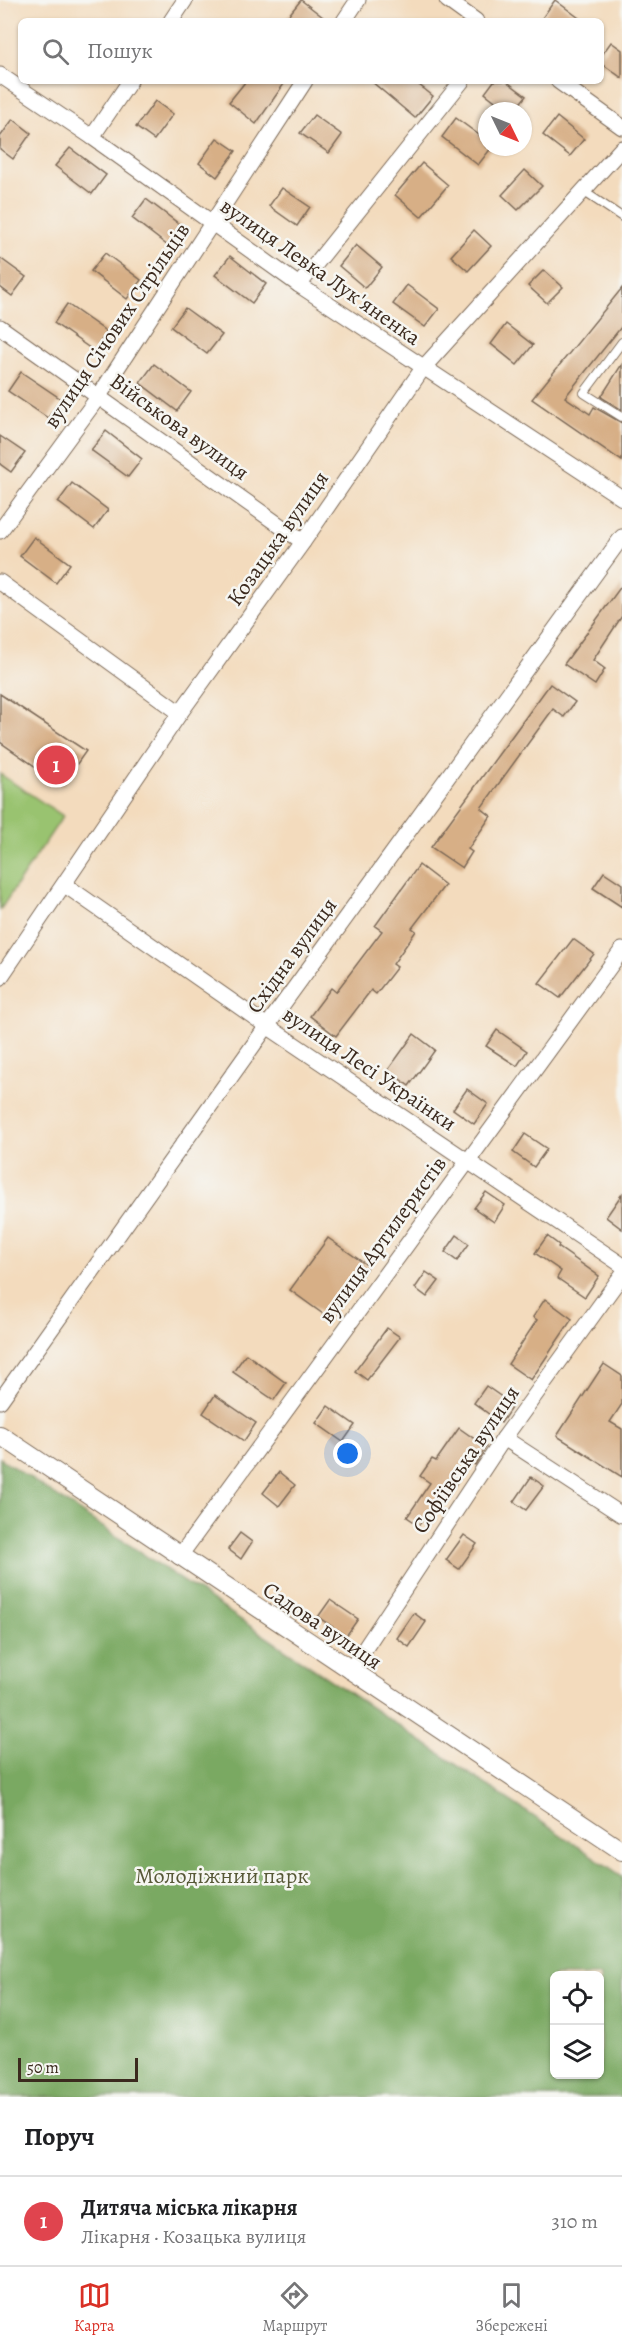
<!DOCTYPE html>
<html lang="uk">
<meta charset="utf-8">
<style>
:root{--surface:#fff;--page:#f6f6f6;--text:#202124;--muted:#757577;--line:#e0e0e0;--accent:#d93025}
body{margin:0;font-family:Alegreya,serif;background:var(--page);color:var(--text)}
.controls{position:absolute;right:18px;bottom:18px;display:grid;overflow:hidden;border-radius:9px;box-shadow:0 2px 4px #0004}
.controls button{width:54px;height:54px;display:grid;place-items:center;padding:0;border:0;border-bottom:2px solid var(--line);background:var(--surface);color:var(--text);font:30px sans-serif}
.compass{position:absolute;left:478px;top:102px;width:54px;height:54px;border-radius:50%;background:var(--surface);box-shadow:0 2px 4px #0004;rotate:133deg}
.scale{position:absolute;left:18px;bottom:15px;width:120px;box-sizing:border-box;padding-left:6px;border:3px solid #3b2a1e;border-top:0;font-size:16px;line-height:21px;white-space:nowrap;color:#3b2a1e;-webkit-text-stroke:4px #f6f6f2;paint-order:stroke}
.you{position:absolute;left:348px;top:1454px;width:21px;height:21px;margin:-15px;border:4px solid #fff;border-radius:50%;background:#1a73e8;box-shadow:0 0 0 9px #1a73e833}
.badge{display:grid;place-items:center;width:39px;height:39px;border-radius:50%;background:var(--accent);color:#fff;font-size:20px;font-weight:700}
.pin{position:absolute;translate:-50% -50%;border:3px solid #fff;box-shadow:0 2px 6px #0006}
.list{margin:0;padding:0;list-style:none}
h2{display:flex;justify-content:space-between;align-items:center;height:78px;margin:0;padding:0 24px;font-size:26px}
h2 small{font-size:20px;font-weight:400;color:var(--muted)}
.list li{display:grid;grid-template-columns:39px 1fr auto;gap:18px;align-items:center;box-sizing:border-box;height:90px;padding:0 24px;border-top:2px solid var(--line)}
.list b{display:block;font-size:22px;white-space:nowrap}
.list p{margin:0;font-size:20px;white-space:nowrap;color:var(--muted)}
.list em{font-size:20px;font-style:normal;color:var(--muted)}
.icon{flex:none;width:33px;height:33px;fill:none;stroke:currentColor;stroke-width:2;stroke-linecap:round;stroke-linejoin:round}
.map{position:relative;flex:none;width:622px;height:2097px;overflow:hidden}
.search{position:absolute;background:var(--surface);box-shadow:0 2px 4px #0004;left:18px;right:18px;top:18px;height:66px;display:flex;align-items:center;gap:15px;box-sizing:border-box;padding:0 21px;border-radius:9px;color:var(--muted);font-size:22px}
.sheet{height:168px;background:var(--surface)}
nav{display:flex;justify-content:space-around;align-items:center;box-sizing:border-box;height:84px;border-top:2px solid var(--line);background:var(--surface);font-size:16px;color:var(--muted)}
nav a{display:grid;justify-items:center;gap:3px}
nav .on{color:var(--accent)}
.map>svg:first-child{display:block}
.green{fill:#99c370;stroke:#6a7647;stroke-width:1.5}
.forest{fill:#7aa962;stroke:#5a6a40;stroke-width:1.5;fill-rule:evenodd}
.building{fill:#d7af86}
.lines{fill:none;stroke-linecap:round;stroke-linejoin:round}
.service-casing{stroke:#7b6856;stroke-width:10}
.minor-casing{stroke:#7b6856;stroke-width:17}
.tertiary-casing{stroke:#7b6856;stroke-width:20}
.service{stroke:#fff;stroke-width:8}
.minor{stroke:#fff;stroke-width:15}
.tertiary{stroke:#fff;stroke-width:18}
.labels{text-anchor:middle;stroke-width:5;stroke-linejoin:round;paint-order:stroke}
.street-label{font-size:22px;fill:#3b2a1e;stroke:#f6f6f2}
.park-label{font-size:22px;fill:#575837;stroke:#f6f6f2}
</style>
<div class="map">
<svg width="622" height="2097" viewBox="0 0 622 2097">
<rect width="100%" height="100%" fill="#f6f6f2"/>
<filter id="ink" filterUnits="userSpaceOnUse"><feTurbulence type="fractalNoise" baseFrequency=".0167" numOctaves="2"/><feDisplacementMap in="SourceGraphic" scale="12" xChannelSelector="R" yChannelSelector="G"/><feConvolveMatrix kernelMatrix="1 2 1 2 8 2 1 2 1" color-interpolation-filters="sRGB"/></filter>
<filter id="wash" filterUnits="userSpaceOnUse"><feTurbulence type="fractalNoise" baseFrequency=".008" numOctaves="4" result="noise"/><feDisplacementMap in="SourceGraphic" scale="24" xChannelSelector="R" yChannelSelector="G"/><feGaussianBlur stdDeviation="1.35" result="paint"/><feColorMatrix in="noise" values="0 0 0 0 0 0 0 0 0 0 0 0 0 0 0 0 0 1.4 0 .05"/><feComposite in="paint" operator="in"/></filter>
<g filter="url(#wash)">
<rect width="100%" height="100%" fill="#f3dbbd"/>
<polygon class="green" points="0,774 63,816 0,910"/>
<path class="forest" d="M0,1458L622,1876V2097H0ZM554,1976H600V2074H554Z"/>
<g id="blocks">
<g class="building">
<polygon points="301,0 328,21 284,21"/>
<polygon points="555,0 583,21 540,21"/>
<polygon points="611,42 622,50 622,78 601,63 601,56"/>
<polygon points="246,81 286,81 256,124 229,102"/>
<polygon points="371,81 414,81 433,96 415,118"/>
<polygon points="494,81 506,81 526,96 514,111 508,111 485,93"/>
<polygon points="155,101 173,114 154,140 136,127"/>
<polygon points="314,115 342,135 329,153 300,133"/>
<polygon points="557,117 584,139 570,156 543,135"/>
<polygon points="456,118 487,141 487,147 492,147 478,165 442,137"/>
<polygon points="13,119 31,133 13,159 0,149 0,137"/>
<polygon points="217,138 236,151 217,177 199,163"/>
<polygon points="70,148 106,175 92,194 55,166"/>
<polygon points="422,163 448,185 421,217 395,195"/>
<polygon points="525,170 542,186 518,210 502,195"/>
<polygon points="282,188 310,207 297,226 269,206"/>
<polygon points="146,199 183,227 168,246 132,218"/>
<polygon points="474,230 491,246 468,271 451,256"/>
<polygon points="356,245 382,267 365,288 339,266"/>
<polygon points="105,253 141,280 127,299 91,271"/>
<polygon points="230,256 266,284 252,303 215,275"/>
<polygon points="0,258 26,277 12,296 0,287"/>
<polygon points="544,270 563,287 547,303 528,286"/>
<polygon points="407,285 439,309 425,327 393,304"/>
<polygon points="622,288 622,326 565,397 590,414 594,407 622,423 622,461 532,399"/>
<polygon points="67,304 107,332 94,351 54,323"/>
<polygon points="185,308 222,335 207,354 171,327"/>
<polygon points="506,324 533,345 517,365 491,344"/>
<polygon points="154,364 191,392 177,411 140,383"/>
<polygon points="622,364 622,410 601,397"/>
<polygon points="21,372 61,399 48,418 8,391"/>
<polygon points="106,431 142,459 128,477 91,450"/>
<polygon points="0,436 25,453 11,472 0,464"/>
<polygon points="72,483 108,510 94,529 58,502"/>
<polygon points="34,537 70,564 56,583 20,556"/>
<polygon points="622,585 622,616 593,660 605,669 595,685 564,664"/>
<polygon points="550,684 575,702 564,717 553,709 481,808 491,816 468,849 472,852 462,868 431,847"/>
<polygon points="0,694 86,751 62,785 0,742"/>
<polygon points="419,865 445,885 412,928 416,931 393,964 397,967 376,994 371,990 336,1036 310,1016 331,988 336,992 382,931 375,926"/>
<polygon points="604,872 622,884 622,907 593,888"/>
<polygon points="573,939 594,954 560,998 539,983"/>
<polygon points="497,1030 527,1051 517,1066 486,1046"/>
<polygon points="414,1034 435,1050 409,1086 388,1070"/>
<polygon points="467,1089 488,1104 474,1124 453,1109"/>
<polygon points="525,1134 547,1149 534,1167 513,1152"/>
<polygon points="486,1192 505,1205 494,1222 474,1208"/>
<polygon points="622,1194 622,1229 606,1217"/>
<polygon points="457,1235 469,1244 457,1261 445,1252"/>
<polygon points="547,1236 559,1245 558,1247 599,1276 585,1297 557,1278 561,1271 535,1253"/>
<polygon points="328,1238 368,1266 330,1319 290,1290"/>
<polygon points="426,1272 439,1281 427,1297 415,1288"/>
<polygon points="545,1299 572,1319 531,1380 508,1364 537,1320 533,1317"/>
<polygon points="387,1328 400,1337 367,1380 355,1371"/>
<polygon points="246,1354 286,1383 274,1400 233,1372"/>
<polygon points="604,1364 622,1376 622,1404 610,1422 622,1429 622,1477 557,1436"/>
<polygon points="486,1386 513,1405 501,1423 474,1403"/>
<polygon points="215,1395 256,1423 244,1441 203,1413"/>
<polygon points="328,1406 355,1425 343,1442 316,1423"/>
<polygon points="459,1428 486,1447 475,1465 471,1462 448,1495 443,1492 419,1525 407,1517 430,1483 420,1476 432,1459 436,1461"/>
<polygon points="279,1472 295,1485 279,1506 263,1493"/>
<polygon points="531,1477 544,1486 526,1510 514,1502"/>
<polygon points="240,1533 252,1542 241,1559 228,1549"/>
<polygon points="464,1535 477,1544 459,1569 446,1560"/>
<polygon points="330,1600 358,1619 346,1636 318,1617"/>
<polygon points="414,1613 426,1622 409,1647 397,1638"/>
</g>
</g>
</g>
<g filter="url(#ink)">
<use href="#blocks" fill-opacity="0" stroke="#7b6856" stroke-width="1.5"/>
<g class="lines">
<g class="service-casing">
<g id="service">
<polyline points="583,191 622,217"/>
<polyline points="622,342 584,393 622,417"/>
</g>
</g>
<g class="minor-casing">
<g id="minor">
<polyline points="447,0 476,21"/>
<polyline points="171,21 185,0"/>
<polyline points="344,21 358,0"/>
<polyline points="0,75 92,137 299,285 622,498"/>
<polyline points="558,81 622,127"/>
<polyline points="92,137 130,81"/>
<polyline points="299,285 462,81"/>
<polyline points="0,327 303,542"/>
<polyline points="0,531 99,396 305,81"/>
<polyline points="0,582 180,713"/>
<polyline points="65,885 267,1026 622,1265"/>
<polyline points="0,978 180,713 303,542 423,368 622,148"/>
<polyline points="0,1401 267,1026 622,537"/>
<polyline points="504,1438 622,1515"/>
<polyline points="179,1557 622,950"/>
<polyline points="350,1671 504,1438 622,1275"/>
</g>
</g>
<g class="tertiary-casing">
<polyline id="tertiary" points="0,1435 622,1851"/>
</g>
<use href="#service" class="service"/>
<use href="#minor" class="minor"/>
<use href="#tertiary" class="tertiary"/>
</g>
</g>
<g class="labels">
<g class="street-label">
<text transform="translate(321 271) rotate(35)" y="8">вулиця Левка Лук'яненка</text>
<text transform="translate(116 325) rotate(-56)" y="8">вулиця Січових Стрільців</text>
<text transform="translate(180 426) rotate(36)" y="8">Військова вулиця</text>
<text transform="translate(277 538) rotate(-55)" y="8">Козацька вулиця</text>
<text transform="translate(291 955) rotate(-54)" y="8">Східна вулиця</text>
<text transform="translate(370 1068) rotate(34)" y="8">вулиця Лесі Українки</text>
<text transform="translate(382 1239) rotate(-54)" y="8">вулиця Артилеристів</text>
<text transform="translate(465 1459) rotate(-56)" y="8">Софіївська вулиця</text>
<text transform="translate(323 1625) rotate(34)" y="8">Садова вулиця</text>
</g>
<g class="park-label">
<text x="222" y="1883">Молодіжний парк</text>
</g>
</g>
</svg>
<div class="controls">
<button><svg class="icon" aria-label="locate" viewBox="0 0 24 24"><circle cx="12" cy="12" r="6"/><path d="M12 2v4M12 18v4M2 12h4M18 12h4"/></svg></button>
<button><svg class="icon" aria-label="layers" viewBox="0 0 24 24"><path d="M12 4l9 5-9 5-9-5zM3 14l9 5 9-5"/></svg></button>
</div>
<svg class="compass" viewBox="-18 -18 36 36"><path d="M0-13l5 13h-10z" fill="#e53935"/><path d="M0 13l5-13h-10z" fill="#757577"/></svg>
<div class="scale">50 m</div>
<div class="you"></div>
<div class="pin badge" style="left:56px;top:765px;background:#e0444e">1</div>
<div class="search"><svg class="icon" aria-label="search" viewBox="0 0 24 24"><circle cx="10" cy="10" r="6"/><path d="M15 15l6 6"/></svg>Пошук</div>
</div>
<section class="sheet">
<h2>Поруч<small></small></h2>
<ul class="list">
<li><span class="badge" style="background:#e0444e">1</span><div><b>Дитяча міська лікарня</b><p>Лікарня · Козацька вулиця</p></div><em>310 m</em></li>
</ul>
</section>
<nav>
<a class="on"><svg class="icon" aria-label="map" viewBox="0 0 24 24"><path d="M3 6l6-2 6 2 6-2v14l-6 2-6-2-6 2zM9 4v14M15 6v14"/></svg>Карта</a>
<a><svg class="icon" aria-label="directions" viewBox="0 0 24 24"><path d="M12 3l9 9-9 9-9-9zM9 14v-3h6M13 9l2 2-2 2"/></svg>Маршрут</a>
<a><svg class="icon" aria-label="saved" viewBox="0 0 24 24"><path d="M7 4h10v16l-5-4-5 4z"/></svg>Збережені</a>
</nav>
